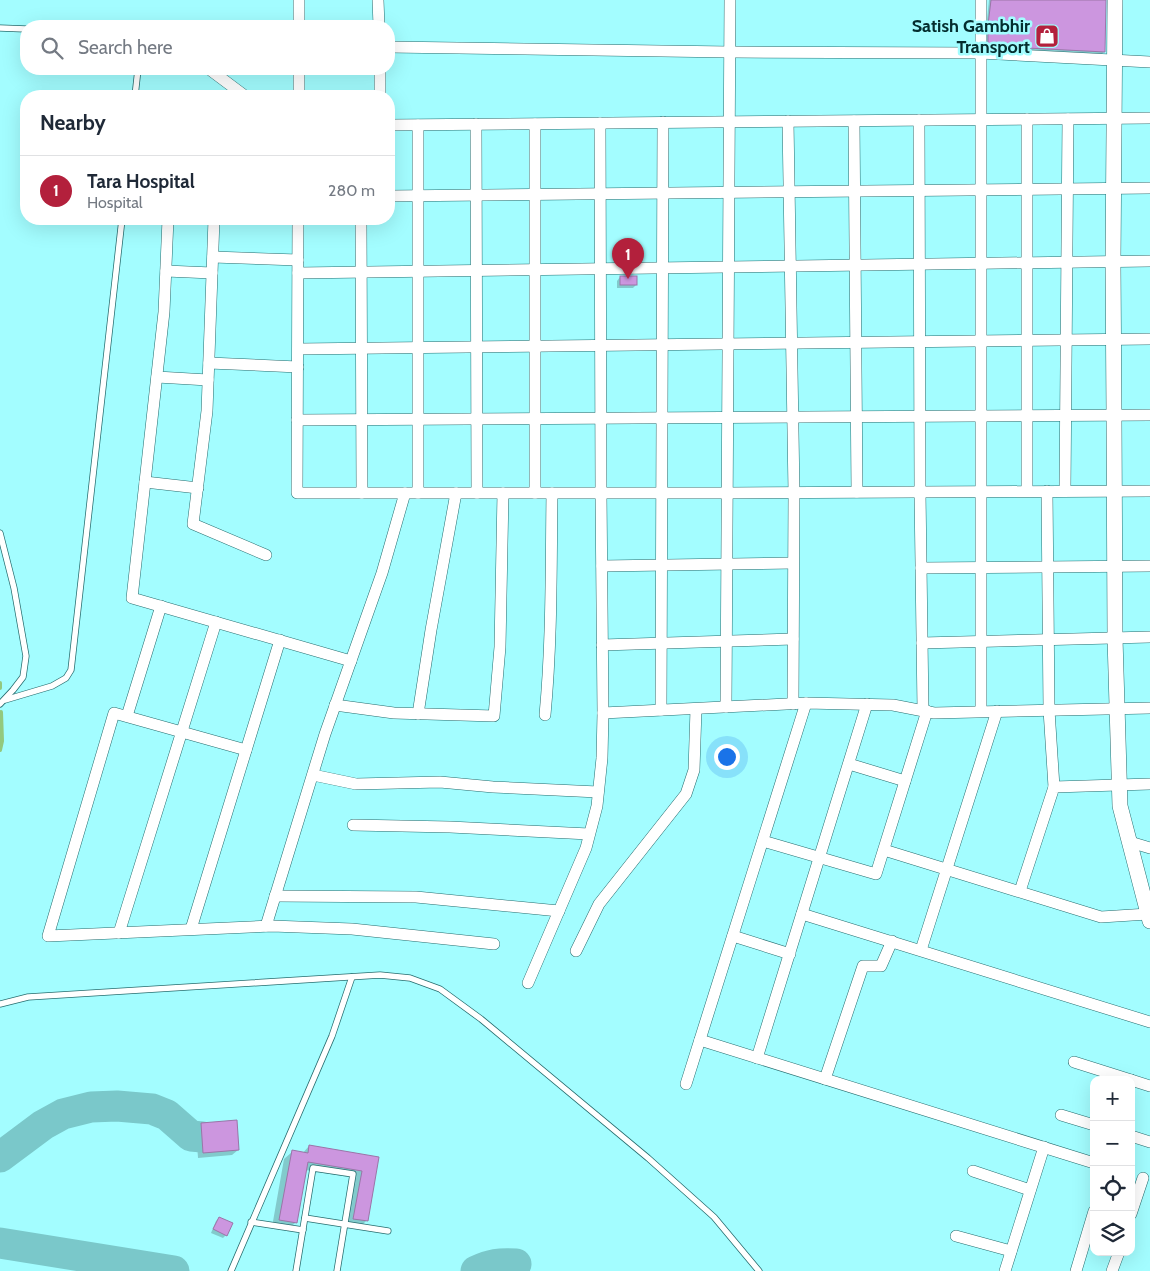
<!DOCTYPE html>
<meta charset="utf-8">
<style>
:root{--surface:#fff;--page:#f6f6f7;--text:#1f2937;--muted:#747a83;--line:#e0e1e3;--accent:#b3203c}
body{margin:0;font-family:Cabin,sans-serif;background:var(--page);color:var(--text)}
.controls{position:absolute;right:15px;bottom:15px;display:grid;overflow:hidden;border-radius:10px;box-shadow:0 5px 20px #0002}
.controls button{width:45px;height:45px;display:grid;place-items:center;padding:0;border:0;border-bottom:1px solid var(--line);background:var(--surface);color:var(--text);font:25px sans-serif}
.you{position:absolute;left:726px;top:756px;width:18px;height:18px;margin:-12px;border:4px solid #fff;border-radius:50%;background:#1a73e8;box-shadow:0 0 0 8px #1a73e833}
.badge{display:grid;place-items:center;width:32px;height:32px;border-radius:50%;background:var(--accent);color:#fff;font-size:16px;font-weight:700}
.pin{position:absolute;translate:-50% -41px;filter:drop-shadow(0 1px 2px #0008)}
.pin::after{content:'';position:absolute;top:26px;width:18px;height:15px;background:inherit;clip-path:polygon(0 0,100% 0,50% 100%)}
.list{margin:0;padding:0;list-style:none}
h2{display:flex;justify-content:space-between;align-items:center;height:65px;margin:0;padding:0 20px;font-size:21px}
h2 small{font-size:16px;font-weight:400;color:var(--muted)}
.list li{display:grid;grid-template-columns:32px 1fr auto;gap:15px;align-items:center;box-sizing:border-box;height:70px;padding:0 20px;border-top:1px solid var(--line)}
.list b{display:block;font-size:19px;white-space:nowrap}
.list p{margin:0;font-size:16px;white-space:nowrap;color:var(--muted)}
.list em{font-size:16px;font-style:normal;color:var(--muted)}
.icon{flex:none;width:28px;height:28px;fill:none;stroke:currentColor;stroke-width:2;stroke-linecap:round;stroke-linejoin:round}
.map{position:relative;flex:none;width:1150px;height:1271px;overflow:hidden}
.search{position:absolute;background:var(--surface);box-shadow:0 5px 20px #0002;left:20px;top:20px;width:375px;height:55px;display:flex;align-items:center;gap:12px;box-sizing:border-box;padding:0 18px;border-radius:20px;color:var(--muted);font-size:19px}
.panel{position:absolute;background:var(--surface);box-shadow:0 5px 20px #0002;left:20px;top:90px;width:375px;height:135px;border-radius:20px}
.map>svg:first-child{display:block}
.shadow{fill:#0003}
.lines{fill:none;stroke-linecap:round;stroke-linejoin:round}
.stream{stroke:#93c97e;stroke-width:4}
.taxiway{stroke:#7ac8ca;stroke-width:31}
.building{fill:#cc96df;stroke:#9b75a8}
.lane-casing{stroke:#276d6f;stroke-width:7}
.street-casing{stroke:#276d6f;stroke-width:12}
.secondary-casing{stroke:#276d6f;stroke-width:16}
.lane{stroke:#fff;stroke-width:5.5}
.street{stroke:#fff;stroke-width:11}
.secondary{stroke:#fff;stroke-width:15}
.labels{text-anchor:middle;stroke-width:5;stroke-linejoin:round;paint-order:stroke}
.poi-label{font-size:18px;font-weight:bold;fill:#042d2e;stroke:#a3fdff;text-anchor:end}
</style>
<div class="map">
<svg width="1150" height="1271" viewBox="0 0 1150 1271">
<rect width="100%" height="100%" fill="#a3fdff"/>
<g class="shadow">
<polygon points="989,0 1104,0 1104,52 1101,55 986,49 986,30"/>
<polygon points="620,277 636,285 633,288 617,288 617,281"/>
<polygon points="202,1124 238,1150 232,1155 198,1158 196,1130"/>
<polygon points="309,1146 377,1158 366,1221 359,1228 346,1226 355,1178 305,1170 296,1222 288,1230 272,1227 284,1159 292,1152 302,1154"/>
<polygon points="219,1218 226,1235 223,1238 211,1233 216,1221"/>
</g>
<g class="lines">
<g class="stream">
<polyline points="0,683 0,688"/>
<polyline points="0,750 2,741 1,712"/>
</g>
<g class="taxiway">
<polyline points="0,1157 43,1125 63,1114 91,1107 117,1106 152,1109 167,1115 191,1136 202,1137"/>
<polyline points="0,1243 174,1271"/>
<path d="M476,1271C491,1264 499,1263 516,1264"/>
</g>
</g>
<g class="building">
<polygon points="991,0 1106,0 1105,52 988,46 988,25"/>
<rect x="620" y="276" width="17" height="9"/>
<polygon points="237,1120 239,1150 203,1153 201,1123"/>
<polygon points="309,1145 379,1157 368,1221 353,1219 362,1171 308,1162 297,1223 279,1220 292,1150 308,1153"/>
<polygon points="219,1217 233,1223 227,1236 213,1229"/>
</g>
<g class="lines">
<g class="lane-casing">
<g id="lane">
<polyline points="0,28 26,29"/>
<polyline points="135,96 138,69"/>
<polyline points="0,533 14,588 26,656 23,677 13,690 0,704"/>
<polyline points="5,700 52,686 66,678 71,670 122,219"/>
<polyline points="0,1004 28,997 380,975 410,978 440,989 481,1019 648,1158 714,1217 759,1271"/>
<polyline points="305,1218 388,1231"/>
<polyline points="251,1222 303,1230"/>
<polyline points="231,1271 332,1036 352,977"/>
<polyline points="296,1271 313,1168 353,1174 337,1271"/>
</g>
</g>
<g class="street-casing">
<g id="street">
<polyline points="378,0 379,26"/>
<polyline points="981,0 981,711"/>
<polyline points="299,26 299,0"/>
<polyline points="389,47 730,52 980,53 1150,62"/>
<polyline points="209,69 245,96"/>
<polyline points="380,69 380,96"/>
<polyline points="299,96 299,69"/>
<polyline points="919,120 920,492 923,710"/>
<polyline points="788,121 794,493 793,704"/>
<polyline points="854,121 857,492"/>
<polyline points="476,124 477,493"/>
<polyline points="389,125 1150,118"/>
<polyline points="418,125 418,493"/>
<polyline points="389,196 1150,188"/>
<polyline points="168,219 164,312 132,598 351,661"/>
<polyline points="214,219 207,411 193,524 266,555"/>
<polyline points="298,219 297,493 727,493 1150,491"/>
<polyline points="361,219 362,493"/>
<polyline points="213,257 298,260"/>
<polyline points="166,271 212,273"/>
<polyline points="298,273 1150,261"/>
<polyline points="298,349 1150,339"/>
<polyline points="209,363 298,367"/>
<polyline points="157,377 208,380"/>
<polyline points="297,420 1150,415"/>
<polyline points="145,482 198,488"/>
<polyline points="1027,491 1027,119"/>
<polyline points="1047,491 1049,710 1054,787"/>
<polyline points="1065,491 1068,119"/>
<polyline points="535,493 535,124"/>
<polyline points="602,566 793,563"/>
<polyline points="921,568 1150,566"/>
<polyline points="922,643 1150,637"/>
<polyline points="602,645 793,639"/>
<polyline points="335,705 394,713 494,716 500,647 503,493"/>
<polyline points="726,707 730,0"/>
<polyline points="661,710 663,122"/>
<polyline points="603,713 806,703 893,705 934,713 1150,708"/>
<polyline points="418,714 431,630 456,493"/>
<path d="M545,715C552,641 551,567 552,493"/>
<polyline points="127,716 161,606"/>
<polyline points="246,750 114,713 48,936 272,926 352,929 494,944"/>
<polyline points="849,764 905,781"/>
<polyline points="313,775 356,784 440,782 493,787 598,792"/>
<polyline points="353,825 450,827 589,834"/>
<polyline points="763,841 876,874 927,711"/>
<polyline points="1130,842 1150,848"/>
<polyline points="884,850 1101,917 1148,914"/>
<polyline points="1020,891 1054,787 1150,784"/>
<polyline points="275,896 416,897 559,911"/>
<polyline points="802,914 1150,1022"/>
<polyline points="266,926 325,734 382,573 405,493"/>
<polyline points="191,929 280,640"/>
<polyline points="119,933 216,622"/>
<polyline points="733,936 790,954"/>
<polyline points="921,950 997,711"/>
<polyline points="576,951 599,904 686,794 694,770 696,709"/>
<polyline points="528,983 586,848 597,806 602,758 603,713 601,493 600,123"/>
<polyline points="700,1040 1094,1163"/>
<polyline points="757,1058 867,704"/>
<polyline points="1074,1062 1131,1080"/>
<polyline points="825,1079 863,966 881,966 892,941"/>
<polyline points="1131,1080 1150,1086"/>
<polyline points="686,1084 806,703"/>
<polyline points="1061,1115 1094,1125"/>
<polyline points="1131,1136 1150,1142"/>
<polyline points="973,1171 1030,1190"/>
<polyline points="1131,1214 1143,1178"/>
<polyline points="956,1236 1011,1251"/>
<polyline points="1005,1271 1044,1147"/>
<polyline points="1076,1271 1094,1211"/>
<polyline points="1112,1271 1119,1252"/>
</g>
</g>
<g class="secondary-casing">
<polyline id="secondary" points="1115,0 1113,262 1114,416 1115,638 1120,806 1150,921"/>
</g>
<use href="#lane" class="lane"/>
<use href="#street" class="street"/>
<use href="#secondary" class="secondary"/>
</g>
<defs>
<g id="shop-square" transform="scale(1.25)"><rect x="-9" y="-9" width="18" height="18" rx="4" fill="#b3203c" stroke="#a3fdff"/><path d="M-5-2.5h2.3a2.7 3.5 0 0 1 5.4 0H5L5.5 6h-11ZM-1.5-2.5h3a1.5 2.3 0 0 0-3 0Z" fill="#fff"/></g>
</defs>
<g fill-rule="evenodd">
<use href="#shop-square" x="1047" y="36"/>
</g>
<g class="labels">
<g class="poi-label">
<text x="1030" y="32">Satish Gambhir<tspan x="1030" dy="21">Transport</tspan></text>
</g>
</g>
</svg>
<div class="controls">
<button>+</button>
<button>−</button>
<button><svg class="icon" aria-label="locate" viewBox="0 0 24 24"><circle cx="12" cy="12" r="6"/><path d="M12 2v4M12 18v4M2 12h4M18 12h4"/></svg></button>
<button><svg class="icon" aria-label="layers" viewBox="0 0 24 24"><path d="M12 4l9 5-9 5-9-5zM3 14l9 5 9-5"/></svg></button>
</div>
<div class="you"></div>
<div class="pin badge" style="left:628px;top:279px">1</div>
<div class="search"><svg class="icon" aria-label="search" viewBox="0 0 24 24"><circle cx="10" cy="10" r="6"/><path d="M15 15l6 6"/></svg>Search here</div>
<section class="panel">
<h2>Nearby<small></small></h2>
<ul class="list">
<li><span class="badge">1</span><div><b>Tara Hospital</b><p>Hospital</p></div><em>280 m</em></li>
</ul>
</section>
</div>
